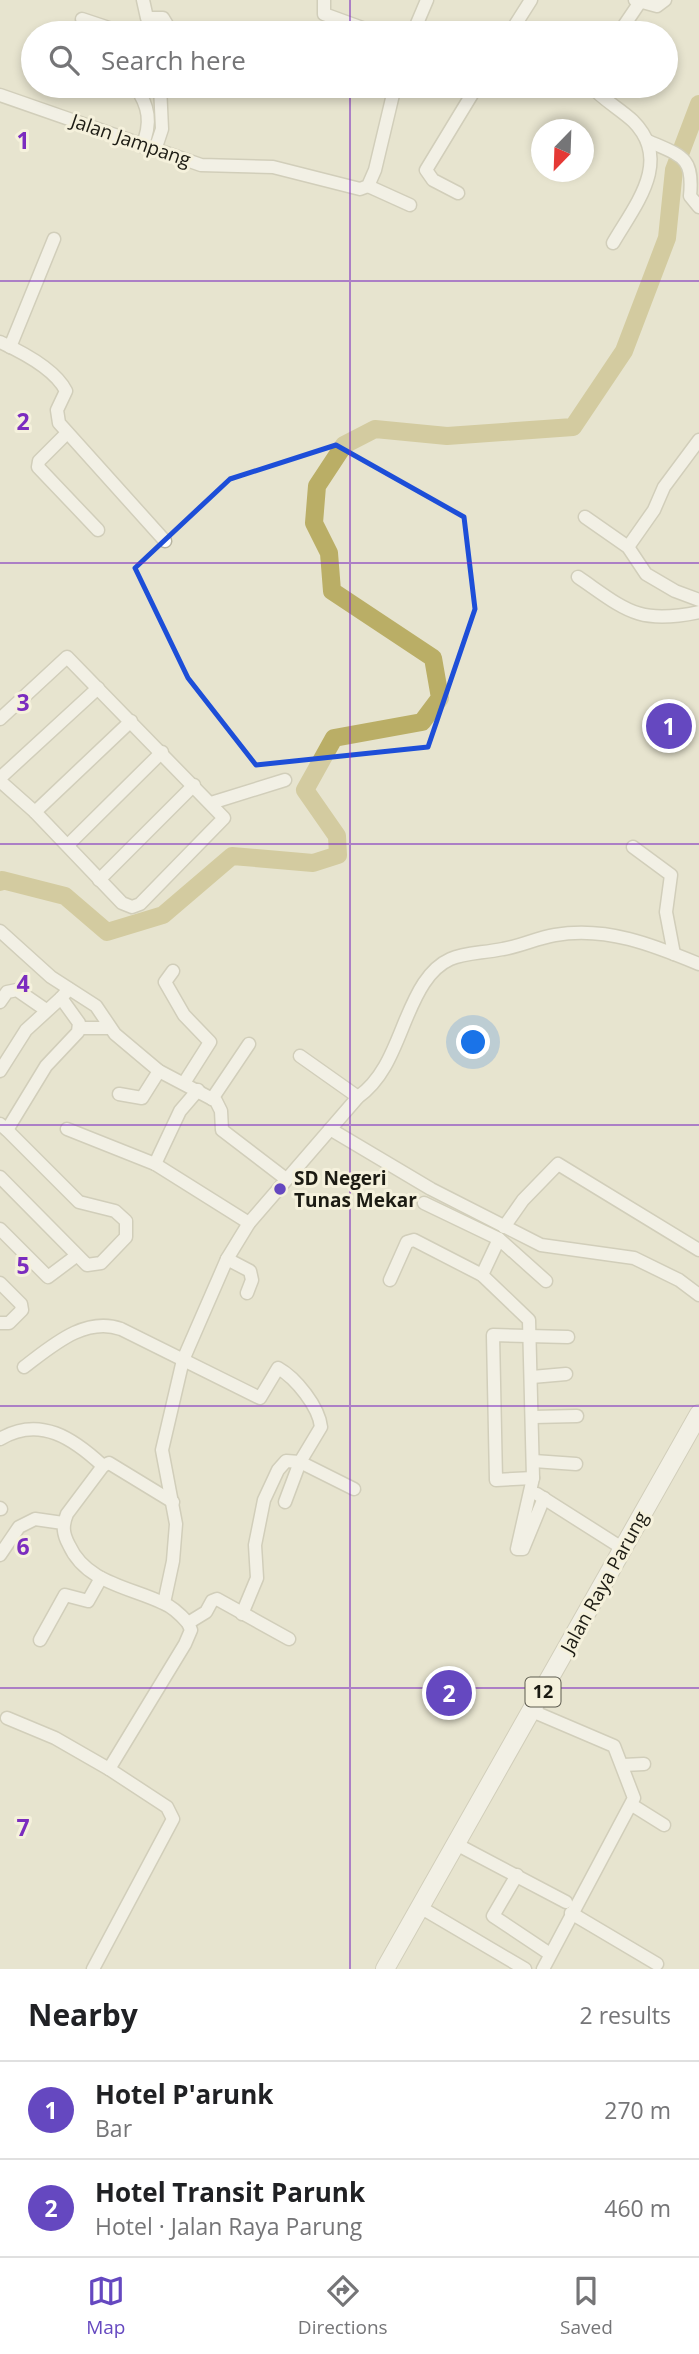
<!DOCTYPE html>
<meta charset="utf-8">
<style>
:root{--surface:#fff;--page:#f2f2f2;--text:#202124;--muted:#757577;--line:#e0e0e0;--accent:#6548c0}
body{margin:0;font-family:"Open Sans",sans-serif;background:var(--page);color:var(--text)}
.compass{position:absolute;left:531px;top:119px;width:63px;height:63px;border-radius:50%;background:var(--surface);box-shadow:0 4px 10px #0003;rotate:203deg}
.you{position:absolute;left:474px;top:1043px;width:24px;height:24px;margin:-18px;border:5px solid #fff;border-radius:50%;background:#1a73e8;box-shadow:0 0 0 10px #1a73e833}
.badge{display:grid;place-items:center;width:46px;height:46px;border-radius:50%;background:var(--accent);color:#fff;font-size:23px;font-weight:700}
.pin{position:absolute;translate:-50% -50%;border:4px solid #fff;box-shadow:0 2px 7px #0006}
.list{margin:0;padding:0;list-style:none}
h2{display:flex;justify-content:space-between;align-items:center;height:91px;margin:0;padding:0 28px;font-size:30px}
h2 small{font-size:23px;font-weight:400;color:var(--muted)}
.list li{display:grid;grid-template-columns:46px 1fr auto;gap:21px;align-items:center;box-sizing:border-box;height:98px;padding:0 28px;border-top:2px solid var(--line)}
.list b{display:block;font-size:26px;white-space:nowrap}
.list p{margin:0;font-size:23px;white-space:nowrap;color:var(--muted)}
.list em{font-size:23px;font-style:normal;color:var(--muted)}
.icon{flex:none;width:38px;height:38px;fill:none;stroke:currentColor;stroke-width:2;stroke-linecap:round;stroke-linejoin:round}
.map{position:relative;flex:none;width:699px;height:1969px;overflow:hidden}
.search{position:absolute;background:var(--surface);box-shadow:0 4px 10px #0003;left:21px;right:21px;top:21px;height:77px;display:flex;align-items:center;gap:18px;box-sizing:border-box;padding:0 24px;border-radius:38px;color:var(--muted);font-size:26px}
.sheet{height:287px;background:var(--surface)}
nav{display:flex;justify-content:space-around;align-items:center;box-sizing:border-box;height:98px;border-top:2px solid var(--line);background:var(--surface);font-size:19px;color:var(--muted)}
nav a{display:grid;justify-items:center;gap:4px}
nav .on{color:var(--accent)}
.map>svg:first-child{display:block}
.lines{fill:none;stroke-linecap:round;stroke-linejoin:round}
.river{stroke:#baae66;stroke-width:18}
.minor-casing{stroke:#b7b4a0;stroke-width:15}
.highway-casing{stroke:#b7b4a0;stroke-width:20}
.minor{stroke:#fff;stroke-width:12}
.highway{stroke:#fff;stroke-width:18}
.marked{fill:none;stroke:#1d4ed8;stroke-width:5;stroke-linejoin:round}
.grid{fill:none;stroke:#7b2cbf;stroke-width:2;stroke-opacity:0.55}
.poi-dot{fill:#6548c0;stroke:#f5f1dc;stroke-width:2.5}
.labels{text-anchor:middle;stroke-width:6;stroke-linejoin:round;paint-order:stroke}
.shield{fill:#f5f1dc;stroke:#5d5b4f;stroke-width:2}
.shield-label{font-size:18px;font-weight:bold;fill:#1c1b13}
.street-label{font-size:19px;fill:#1c1b13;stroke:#f5f1dc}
.poi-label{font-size:19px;font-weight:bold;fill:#1c1b13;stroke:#f5f1dc;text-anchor:start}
.grid-label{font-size:23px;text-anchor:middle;font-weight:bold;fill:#7b2cbf;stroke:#f5f1dc;stroke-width:6;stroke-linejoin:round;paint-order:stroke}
</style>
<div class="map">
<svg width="699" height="1969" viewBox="0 0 699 1969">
<rect width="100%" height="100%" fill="#e7e4cf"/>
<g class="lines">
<polyline class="river" points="0,882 2,880 65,896 107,932 163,915 232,856 313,863 338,855 337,836 305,790 334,738 422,722 440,698 433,658 332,591 329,553 314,523 317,486 344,445 375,429 447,436 573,427 624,351 667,238 674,170 699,104"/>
<g class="minor-casing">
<g id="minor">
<polyline points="143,0 147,18 163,18 172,33"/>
<polyline points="324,0 324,14 376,33"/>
<polyline points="635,0 657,6 665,0"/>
<polyline points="82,19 124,33"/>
<polyline points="413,33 427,0"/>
<polyline points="510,33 531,0"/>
<polyline points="619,33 640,2"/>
<path d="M135,86C149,106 152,123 142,146"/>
<path d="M591,86C602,99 620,109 633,121C673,161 635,205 613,243"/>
<polyline points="0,95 201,165 273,167 360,189 368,186 375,170 395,86"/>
<path d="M648,141C682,156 694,157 690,196L699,207"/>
<polyline points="155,150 162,129 160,86"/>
<polyline points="368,186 410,205"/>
<polyline points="458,193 433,180 426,170 477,86"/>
<path d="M0,342C22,352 55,369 66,391L57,410L59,423L165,541"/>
<polyline points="10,347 54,239"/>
<polyline points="67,433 39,461 38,467 98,530"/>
<polyline points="585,517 628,547 646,574 675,591 699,600"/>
<polyline points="628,547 654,510 664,487 699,440"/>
<path d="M578,577C626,610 638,625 699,612"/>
<polyline points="0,719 67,657 224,818 140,904 132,907 122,903 35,812 0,781"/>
<polyline points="0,778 98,688"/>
<polyline points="211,803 285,780"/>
<polyline points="35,812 131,721"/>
<polyline points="68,845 162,752"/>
<polyline points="633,847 671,875 666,912 674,954"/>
<polyline points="99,880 194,785"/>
<polyline points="0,931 51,977 96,1006 115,1034 159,1071 216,1101 221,1111 222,1130 286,1179"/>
<polyline points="173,971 165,982 184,1015 210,1042 184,1083"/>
<polyline points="0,1002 7,992 17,990 46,1010"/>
<polyline points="79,1028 110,1028"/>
<polyline points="300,1056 358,1097"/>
<polyline points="0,1071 26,1030 61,998"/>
<polyline points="119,1094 142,1098 159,1071"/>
<polyline points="212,1099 249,1044"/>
<polyline points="0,1124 7,1130 46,1066 78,1032 79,1023 61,998 69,989"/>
<polyline points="67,1129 155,1164 249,1223"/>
<polyline points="330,1129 431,1189 541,1245 634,1258 679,1280 699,1295"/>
<polyline points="155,1164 180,1111 198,1090"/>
<polyline points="0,1177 87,1265 101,1263 126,1237 126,1221 115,1211 79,1202 7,1130"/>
<polyline points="424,1203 499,1239 546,1281"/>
<polyline points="504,1227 523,1200 558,1164 699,1250"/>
<polyline points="0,1229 48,1277 76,1256"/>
<polyline points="227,1259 250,1271 252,1280 247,1293"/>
<polyline points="482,1275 499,1239"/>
<polyline points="390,1280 407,1242 414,1240 482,1275 529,1320 533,1478 517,1549 523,1549 544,1498"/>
<polyline points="0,1283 21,1304 22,1310 9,1323 0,1323"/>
<path d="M24,1367C52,1346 85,1316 121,1329L260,1398L278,1368C296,1378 319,1407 321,1427L300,1462L286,1461L278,1470L264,1500L255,1545L257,1578L242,1614"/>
<polyline points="532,1377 566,1374"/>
<polyline points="533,1417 577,1416"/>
<path d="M0,1439C40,1415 74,1439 103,1466"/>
<polyline points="534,1461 576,1464"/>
<polyline points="533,1478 496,1480 493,1335 568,1337"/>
<polyline points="537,1494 622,1548"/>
<path d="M173,1502L109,1463L103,1466L67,1514C62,1526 63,1534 69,1545C86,1583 130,1587 163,1603C173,1607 181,1615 188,1623L206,1612L212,1601L217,1599L289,1639"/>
<polyline points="285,1502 300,1462 354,1489"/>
<polyline points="0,1508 1,1509"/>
<polyline points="0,1555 19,1527 35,1519 63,1523"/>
<path d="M164,1603L173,1561L176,1524L162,1450L183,1360L227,1259L249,1223L358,1097C395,1071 400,1019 424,983C446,950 467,956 503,949C521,946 537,938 555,935C606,926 653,945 699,964"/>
<polyline points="40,1640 65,1595 88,1601 101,1578"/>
<polyline points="532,1711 614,1746 634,1798 543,1969"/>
<polyline points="7,1718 55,1738 109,1769"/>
<polyline points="623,1765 644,1764"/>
<polyline points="632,1805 664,1825"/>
<polyline points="456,1844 566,1902"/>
<polyline points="517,1875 493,1916 550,1954"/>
<polyline points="425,1910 525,1969"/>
<polyline points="571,1913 657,1964"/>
<polyline points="93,1969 173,1819 167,1807 109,1769 185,1644 191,1630 188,1623"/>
</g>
</g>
<g class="highway-casing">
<polyline id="highway" points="385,1969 699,1414"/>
</g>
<use href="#minor" class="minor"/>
<use href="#highway" class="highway"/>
</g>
<path d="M0 0H699V1969H0ZM336,445L464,517L475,609L428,747L256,765L188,678L135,568L230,479Z" fill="#e7e4cf" fill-opacity=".55" fill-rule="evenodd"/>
<path class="marked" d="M336,445L464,517L475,609L428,747L256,765L188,678L135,568L230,479Z"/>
<path class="grid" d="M350,0V33M350,86V1969M0,281H699M0,563H699M0,844H699M0,1125H699M0,1406H699M0,1688H699"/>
<circle class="poi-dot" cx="280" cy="1189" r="7"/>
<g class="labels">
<rect class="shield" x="525.5" y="1677.5" width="35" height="29" rx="5"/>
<g class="shield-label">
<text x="543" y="1698">12</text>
</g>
<g class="street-label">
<text transform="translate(131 140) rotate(19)" y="7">Jalan Jampang</text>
<text transform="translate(604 1582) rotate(-61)" y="7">Jalan Raya Parung</text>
</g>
<g class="poi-label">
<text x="294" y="1185">SD Negeri<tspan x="294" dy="22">Tunas Mekar</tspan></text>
</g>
</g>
<g class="grid-label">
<text x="23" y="149">1</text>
<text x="23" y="430">2</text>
<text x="23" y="711">3</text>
<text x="23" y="992">4</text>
<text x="23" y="1274">5</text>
<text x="23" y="1555">6</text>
<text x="23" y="1836">7</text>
</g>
</svg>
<svg class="compass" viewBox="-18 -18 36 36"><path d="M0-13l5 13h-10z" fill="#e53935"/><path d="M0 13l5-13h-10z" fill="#757577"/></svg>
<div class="you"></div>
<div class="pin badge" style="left:669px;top:726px">1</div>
<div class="pin badge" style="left:449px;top:1693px">2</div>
<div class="search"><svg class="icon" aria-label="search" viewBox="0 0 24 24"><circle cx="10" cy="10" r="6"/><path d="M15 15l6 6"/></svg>Search here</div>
</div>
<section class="sheet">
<h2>Nearby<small>2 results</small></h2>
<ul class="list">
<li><span class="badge">1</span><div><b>Hotel P'arunk</b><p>Bar</p></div><em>270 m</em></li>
<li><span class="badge">2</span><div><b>Hotel Transit Parunk</b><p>Hotel · Jalan Raya Parung</p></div><em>460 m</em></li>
</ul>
</section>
<nav>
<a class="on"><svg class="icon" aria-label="map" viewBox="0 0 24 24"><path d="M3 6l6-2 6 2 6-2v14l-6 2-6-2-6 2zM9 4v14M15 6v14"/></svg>Map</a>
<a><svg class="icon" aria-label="directions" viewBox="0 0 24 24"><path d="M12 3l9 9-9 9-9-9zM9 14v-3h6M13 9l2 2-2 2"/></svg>Directions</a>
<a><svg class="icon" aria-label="saved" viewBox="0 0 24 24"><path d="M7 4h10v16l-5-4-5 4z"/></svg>Saved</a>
</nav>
